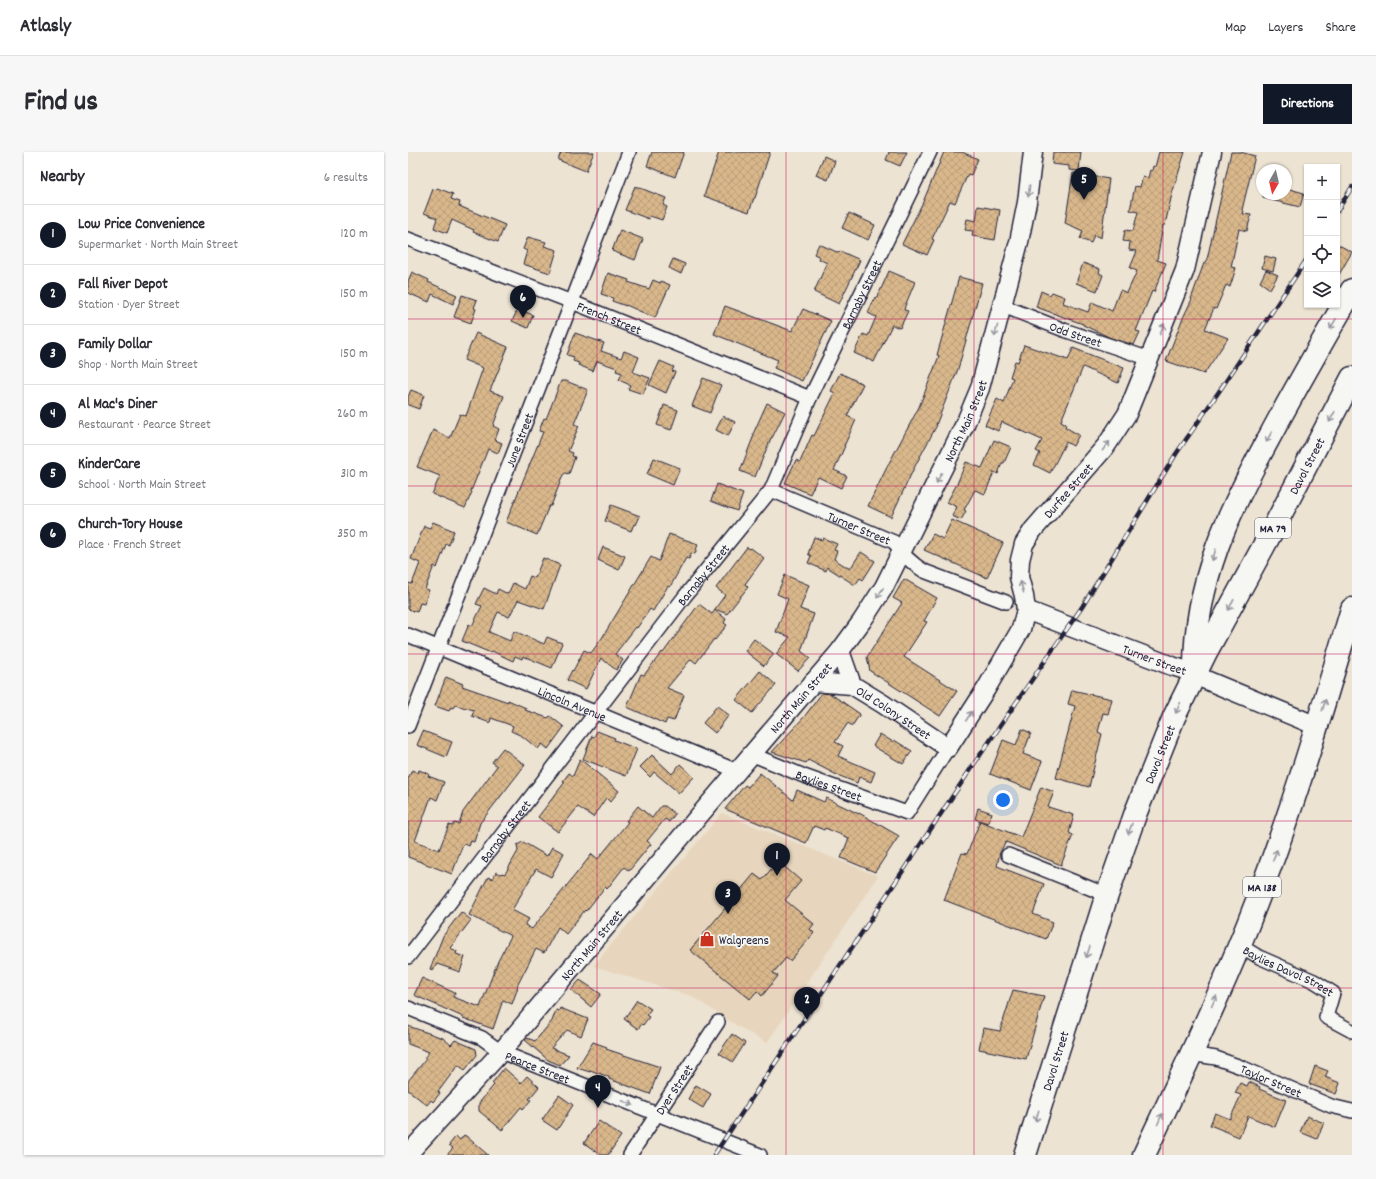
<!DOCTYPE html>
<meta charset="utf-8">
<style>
:root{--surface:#fff;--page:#f7f7f7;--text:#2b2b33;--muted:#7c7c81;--line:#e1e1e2;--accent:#111827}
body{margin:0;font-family:Dekko,sans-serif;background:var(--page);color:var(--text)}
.controls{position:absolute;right:12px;top:12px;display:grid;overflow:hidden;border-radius:0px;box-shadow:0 1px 3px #0004}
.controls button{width:36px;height:36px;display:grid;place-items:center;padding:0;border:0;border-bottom:1px solid var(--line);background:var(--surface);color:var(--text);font:20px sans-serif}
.compass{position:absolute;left:848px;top:12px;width:36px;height:36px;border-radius:50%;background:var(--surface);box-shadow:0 1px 3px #0004;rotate:188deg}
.you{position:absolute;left:595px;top:648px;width:14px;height:14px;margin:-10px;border:3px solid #fff;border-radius:50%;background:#1a73e8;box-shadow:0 0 0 6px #1a73e833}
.badge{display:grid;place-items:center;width:26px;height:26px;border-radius:50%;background:var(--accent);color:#fff;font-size:13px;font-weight:700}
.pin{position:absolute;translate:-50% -33px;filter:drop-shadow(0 1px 2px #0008)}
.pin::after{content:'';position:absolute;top:21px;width:14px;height:12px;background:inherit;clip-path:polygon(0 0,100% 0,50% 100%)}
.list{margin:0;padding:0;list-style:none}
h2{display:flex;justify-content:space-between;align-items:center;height:52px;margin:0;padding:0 16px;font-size:17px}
h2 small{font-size:13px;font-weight:400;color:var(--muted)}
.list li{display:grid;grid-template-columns:26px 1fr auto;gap:12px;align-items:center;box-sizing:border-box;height:60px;padding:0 16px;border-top:1px solid var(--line)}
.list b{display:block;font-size:15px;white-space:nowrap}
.list p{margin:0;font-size:13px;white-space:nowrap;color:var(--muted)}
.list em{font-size:13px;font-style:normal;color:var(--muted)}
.icon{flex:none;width:22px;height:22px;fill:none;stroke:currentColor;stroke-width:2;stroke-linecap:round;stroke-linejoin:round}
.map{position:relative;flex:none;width:944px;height:1003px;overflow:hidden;border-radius:0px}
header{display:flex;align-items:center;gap:24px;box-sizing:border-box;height:56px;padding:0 20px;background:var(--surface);border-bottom:1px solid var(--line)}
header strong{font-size:19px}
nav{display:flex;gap:22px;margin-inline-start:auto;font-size:14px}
.intro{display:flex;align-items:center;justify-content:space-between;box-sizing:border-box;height:96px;padding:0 24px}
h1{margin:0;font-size:28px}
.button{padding:10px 18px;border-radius:0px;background:var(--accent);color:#fff;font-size:14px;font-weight:700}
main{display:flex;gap:24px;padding:0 24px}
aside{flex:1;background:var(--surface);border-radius:0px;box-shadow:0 1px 3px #0004}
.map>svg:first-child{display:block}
.built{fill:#e7d6bd}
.building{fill:url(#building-cross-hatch);stroke:#22223b}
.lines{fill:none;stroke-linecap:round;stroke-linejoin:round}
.street-casing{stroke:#22223b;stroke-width:16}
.secondary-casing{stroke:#22223b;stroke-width:21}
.highway-casing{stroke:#22223b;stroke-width:25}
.street{stroke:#f6f6f2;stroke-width:13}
.secondary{stroke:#f6f6f2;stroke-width:18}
.highway{stroke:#f6f6f2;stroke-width:22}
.rail-casing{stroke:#22223b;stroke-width:4.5}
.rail{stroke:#f6f6f2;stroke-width:3;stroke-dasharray:9;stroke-linecap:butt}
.oneway{stroke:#9797a0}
.grid{fill:none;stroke:#c2185b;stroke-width:1;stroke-opacity:0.55}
.labels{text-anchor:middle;stroke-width:4;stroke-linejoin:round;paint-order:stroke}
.shield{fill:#f6f6f2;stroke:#626272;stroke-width:1}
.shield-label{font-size:12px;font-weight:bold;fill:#22223b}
.street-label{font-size:13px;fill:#22223b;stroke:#f6f6f2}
.poi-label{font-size:13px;fill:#22223b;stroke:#f6f6f2;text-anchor:start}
</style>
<header>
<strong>Atlasly</strong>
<nav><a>Map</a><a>Layers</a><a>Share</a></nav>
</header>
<div class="intro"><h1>Find us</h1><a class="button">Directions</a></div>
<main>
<aside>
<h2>Nearby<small>6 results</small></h2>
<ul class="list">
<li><span class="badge">1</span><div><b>Low Price Convenience</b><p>Supermarket · North Main Street</p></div><em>120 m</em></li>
<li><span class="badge">2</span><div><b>Fall River Depot</b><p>Station · Dyer Street</p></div><em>150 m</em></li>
<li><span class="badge">3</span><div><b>Family Dollar</b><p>Shop · North Main Street</p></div><em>150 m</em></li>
<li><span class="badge">4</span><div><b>Al Mac's Diner</b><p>Restaurant · Pearce Street</p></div><em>260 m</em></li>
<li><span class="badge">5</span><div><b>KinderCare</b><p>School · North Main Street</p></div><em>310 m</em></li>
<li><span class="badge">6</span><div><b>Church-Tory House</b><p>Place · French Street</p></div><em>350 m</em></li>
</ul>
</aside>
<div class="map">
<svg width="944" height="1003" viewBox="0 0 944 1003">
<defs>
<pattern id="building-cross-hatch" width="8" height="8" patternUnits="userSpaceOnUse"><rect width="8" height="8" fill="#d9b78b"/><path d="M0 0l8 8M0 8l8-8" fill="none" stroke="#ba9d79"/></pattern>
</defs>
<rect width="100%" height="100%" fill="#ede3d3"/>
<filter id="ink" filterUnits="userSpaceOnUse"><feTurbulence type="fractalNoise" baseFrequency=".025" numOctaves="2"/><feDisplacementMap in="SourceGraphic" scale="8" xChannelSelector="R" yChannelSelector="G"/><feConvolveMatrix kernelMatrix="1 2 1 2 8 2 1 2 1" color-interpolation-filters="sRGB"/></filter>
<g filter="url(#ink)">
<polygon class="built" points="314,661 470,724 359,891 331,875 283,844 185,814"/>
<g class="building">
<polygon points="153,0 186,0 178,19 150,8"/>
<polygon points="244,0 276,0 267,25 239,14"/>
<polygon points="311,0 362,0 347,46 346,46 341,60 296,44"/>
<polygon points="481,0 499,0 492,14 478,8"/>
<polygon points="536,0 554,0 570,7 563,23 560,22 547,51 542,49 524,87 526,88 519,103 494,92 515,50"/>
<polygon points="645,0 673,0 671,19 661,18 661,14 644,12"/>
<polygon points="751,0 777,0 764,42 757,73 755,73 749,108 758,111 746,140 744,139 728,179 732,180 726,193 703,186 675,173 675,172 628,155 633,139 642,143 644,140 657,145 655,151 680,160 684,150 704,159 712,138 719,141 729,119 722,116 729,99 721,98 722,90 715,89 717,78 725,79 730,60 722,58 727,34 732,35 735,24 740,26 742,18 744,19 745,14 747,15"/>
<polygon points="823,0 832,0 847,4 834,58 836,59 835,62 843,63 839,79 831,77 823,115 828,116 822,135 818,133 808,157 806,156 797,177 820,186 796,222 758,209 774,168 784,147 783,147 796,111 798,112"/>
<polygon points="416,4 427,9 420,28 408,23"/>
<polygon points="665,21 701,27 693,86 686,83 683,91 672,87 675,79 657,71"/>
<polygon points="227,34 258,46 255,53 259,55 254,68 242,64 241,67 217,58"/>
<polygon points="29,36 45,42 43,47 52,50 51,54 97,73 90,90 65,80 66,78 44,68 39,81 26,76 29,66 16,61 25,37 28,38"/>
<polygon points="878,36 896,41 892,55 855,46 855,42 878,42"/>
<polygon points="570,54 592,58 587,88 564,84 565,79 557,78 559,67 568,69"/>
<polygon points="441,61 467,73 460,88 434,76"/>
<polygon points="212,78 235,87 227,108 204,99"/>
<polygon points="120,85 138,90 136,94 149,98 142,121 115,112 119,99 115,97"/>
<polygon points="411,92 431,101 432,99 452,108 431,152 406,140 419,111 411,107 412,105 406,102"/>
<polygon points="929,92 944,100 929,126"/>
<polygon points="857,104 868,107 865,119 854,116"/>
<polygon points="265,107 277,112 273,122 261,116"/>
<polygon points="675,111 692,117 691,121 695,123 689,139 668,131"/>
<polygon points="858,118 870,123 862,137 852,130"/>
<polygon points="481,119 507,130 497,154 496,158 500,159 492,176 484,173 466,210 446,201 455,182 460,184 468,165 460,161 467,145 469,146"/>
<polygon points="4,120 21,128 20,130 49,143 45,152 24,142 21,150 0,141 0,129"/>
<polygon points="200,121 221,128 220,130 241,137 245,128 252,131 253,129 262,133 247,166 218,153 218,154 204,149 205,146 193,142"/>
<polygon points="551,125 574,131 550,217 528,273 529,273 506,316 483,365 460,354 480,313 511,255 531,204 529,203"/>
<polygon points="54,143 69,148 66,156 68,157 63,171 46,165"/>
<polygon points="317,154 384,179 395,157 423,169 394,229 366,216 370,208 306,182"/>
<polygon points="110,157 125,163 120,176 104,169"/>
<polygon points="68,181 100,195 82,239 96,244 85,274 91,277 87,288 94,291 90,301 80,297 63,339 64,340 57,356 24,342 32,324 9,315 25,278 42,286 52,262 58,264 75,216 56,208"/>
<polygon points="167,181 196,191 193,199 213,206 216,199 231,205 225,220 242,226 235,242 220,237 222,233 211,228 214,221 208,219 209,216 189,209 185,219 170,213 171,211 165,209 166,205 159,203"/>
<polygon points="616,193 660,208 665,196 716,216 710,231 675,215 653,269 658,272 657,275 671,283 665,294 658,290 642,321 626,313 632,301 628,299 634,288 594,270 590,279 577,273 589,247 596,251 605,226 602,225 607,209 610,210"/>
<polygon points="252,209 266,215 264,219 267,220 258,241 241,233"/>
<polygon points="432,221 455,232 439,264 448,268 436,294 437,294 426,318 439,324 433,336 410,325 402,342 377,331 388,308 392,310 404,283 406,284 427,241 423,239"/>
<polygon points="295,226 313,233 302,261 284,254"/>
<polygon points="153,229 158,229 180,238 166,272 171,274 160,299 165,301 164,304 167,305 161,322 157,321 155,323 143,354 141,354 129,383 98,370 135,280 131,279 136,266 138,267"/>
<polygon points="3,238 16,243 11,257 0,253 0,245"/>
<polygon points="359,251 377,260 364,286 363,286 347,325 332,319 346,283 345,282"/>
<polygon points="256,253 270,258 263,278 249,273"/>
<polygon points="315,264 327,270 320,284 308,278"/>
<polygon points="586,288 603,295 596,311 594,311 590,322 586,320 577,342 567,338 556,358 558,359 553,368 544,364 549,355 539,350 549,332 558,310 574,316"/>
<polygon points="246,306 272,316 265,333 239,322"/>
<polygon points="309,332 335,342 329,359 303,349"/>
<polygon points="203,353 232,364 228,373 226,372 223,379 197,369"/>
<polygon points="544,368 595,391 579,426 516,398 525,382 535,387"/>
<polygon points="25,370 46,379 41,393 38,392 29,416 26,414 17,437 21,438 16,452 12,451 9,460 0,457 0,431 4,432 12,411 3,407 16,374 22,376"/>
<polygon points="261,382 290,392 287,402 283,401 281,407 278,406 262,435 260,434 245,459 242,457 229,476 228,475 207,502 215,508 208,518 193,506 178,537 159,528 164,518 165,519 176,498 183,501 194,486 243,405 251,409"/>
<polygon points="406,385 414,388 415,386 429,392 426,398 429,399 426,407 442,417 453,400 467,409 455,428 452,426 447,433 419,415 418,419 400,411 403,404 400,402"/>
<polygon points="195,395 217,404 211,418 190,408"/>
<polygon points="339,395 342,397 343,396 356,406 337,432 340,435 319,462 307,457 317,443 308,436"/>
<polygon points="135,406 152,413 136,457 110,448 101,465 90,460 81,480 102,489 106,479 136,492 139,485 154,491 144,516 115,504 114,507 107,504 105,509 84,499 83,501 54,489 61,472 64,474 74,454 68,452 76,436 88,442 90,437 100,442 105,431 117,437 122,424 127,426"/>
<polygon points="377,423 401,433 392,457 406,462 393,499 402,506 390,519 368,502 382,485 368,480 380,447 369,442"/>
<polygon points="496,427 529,446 516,469 519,470 496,505 549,539 532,564 462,519 459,505 494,451 485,446"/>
<polygon points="291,452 304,462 307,458 318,467 316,471 319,473 307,488 306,487 288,511 283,507 259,536 276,543 266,569 259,567 257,572 219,555 233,522 236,523 254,500 255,501"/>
<polygon points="346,487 366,502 356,514 337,499"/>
<polygon points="352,519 368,533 344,561 328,548"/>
<polygon points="38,525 55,532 54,534 100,550 100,548 118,556 117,558 140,566 142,564 156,575 140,597 134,592 130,597 114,584 103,579 105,574 83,566 82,571 64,564 66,558 47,553 45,556 43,555 41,559 27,554"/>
<polygon points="664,538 704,547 700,562 695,561 690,580 694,582 681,635 648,626 667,554 660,552"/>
<polygon points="414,541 423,542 452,562 444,574 440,571 427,590 435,594 430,604 467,620 463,630 451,625 449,631 427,622 400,608 398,611 364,600 396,565"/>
<polygon points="309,554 321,563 307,581 295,571"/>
<polygon points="614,577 623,581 615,602 634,609 623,638 582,622 595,588 608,593"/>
<polygon points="15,579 44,590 38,605 9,593"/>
<polygon points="189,579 207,586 206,588 229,597 218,624 175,607 184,584 186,585"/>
<polygon points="472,582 485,590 486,588 504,599 495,612 465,594"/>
<polygon points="95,596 117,613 72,671 66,690 63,689 61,694 55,692 44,722 0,705 0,627 4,618 10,621 11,618 21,622 20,624 36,630 29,648 23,645 7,689 31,698 41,673 45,674 46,671 51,672 55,660 89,614 84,610"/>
<polygon points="244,603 264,622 272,612 286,625 271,641 246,620 242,625 232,615"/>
<polygon points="172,607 211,639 202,650 198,646 185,665 170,655 150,680 130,665 157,630 155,629 161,621 165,624"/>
<polygon points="352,621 385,648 389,638 416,650 418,646 451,662 451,661 491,684 467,720 433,706 441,686 417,676 416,678 406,674 398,691 317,657 337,633 340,635"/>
<polygon points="633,635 646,640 640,655 666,663 661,681 665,683 653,713 598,690 592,700 589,714 636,732 625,762 645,770 638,787 536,748 554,701 559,702 572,669 613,685"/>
<polygon points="230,654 244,666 253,654 257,654 267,662 261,670 257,667 239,689 243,692 221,719 216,715 199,737 197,735 178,759 177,758 158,782 150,775 136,801 128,797 109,834 110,835 104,852 95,848 85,877 55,866 55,865 6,843 14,826 47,841 45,845 72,855 90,809 103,784 61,763 80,725 84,727 88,720 93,722 94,721 97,722 110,699 109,693 115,690 139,704 144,695 156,701 143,725 128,717 104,758 121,767 117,773 124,777 184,702 190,707 220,670 218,669"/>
<polygon points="570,656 584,661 580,671 567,667"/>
<polygon points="370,709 393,729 377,748 406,772 402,777 406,781 382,809 378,806 365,821 370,824 354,844 349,839 342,847 282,798 346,722 354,728"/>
<polygon points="53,760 63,768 42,796 49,799 48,802 57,805 52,820 29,812 25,818 22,817 35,784"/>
<polygon points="172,828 193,842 183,855 163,838"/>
<polygon points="605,838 636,844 618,907 571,897 575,876 592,879"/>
<polygon points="229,848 243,857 238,863 241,865 235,873 234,872 230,877 216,867"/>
<polygon points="152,856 180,867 173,884 159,878 143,896 161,903 152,913 140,908 117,888 119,886 127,889 144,869 148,858 151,859"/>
<polygon points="0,874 35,886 43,893 47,888 68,897 69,903 57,918 50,913 30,940 32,941 25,950 23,948 19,953 0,938 0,929 18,907 16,906 21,900 0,892"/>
<polygon points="324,882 337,891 325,910 311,901"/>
<polygon points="185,890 199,895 198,897 252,915 242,942 201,927 201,925 182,918 182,920 169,916"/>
<polygon points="907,914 920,919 917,925 932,931 928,942 901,932"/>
<polygon points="96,916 113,931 119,924 131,935 121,947 123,948 115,957 113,955 94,978 71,959 71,951 86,933 84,931"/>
<polygon points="841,930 852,935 851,937 878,948 867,975 840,964 831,985 802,973 807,961 822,967 833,943 827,941 832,931 839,934"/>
<polygon points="288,933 303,942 295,956 280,947"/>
<polygon points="151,943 165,953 149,978 134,968"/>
<polygon points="899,964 916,971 909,987 892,980"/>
<polygon points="191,969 213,984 200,1003 193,1003 176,991"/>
<polygon points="56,983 58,984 80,1003 39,1003 45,996 41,993 48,984 52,988"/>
</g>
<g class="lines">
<g class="street-casing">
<g id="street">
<path id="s1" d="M0,87L164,150L402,246"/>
<path id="s2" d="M595,154L656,178L742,207"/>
<path id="s3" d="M363,338L486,390C494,402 503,411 516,419L598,450"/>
<path id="s4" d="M0,483L329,619"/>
<path id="s5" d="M0,574L162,155L221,0"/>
<path id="s6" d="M343,602L396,624L499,661L540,596"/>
<polyline points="600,703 689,739 697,749"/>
<path id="s7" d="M831,793L851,805L906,829L925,841L918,865L944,879"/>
<path id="s8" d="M0,805L277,444L363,338L402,246L522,0"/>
<path id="s9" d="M0,856L74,886L93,900L352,1003"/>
<path id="s10" d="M782,902L808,906L833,915L923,954L944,959"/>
<path id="s11" d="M222,1003L310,870"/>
</g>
</g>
<g class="secondary-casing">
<g id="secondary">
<path id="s12" d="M618,458L764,514L787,521L798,528L909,574"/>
<polyline points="432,499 444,533"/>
<path id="s13" d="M405,530L444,533L475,552L540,596L578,537L613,477L618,458L616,444L611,425L612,408L616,392L625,378L698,294L719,262L777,118L804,0"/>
<path id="s14" d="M0,1002L93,900L290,665L432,499L454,469L476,435L557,272L572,236L611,90L619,50L625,0"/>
</g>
</g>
<g class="highway-casing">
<g id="highway">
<path d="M787,516C787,428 821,359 862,284C888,235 916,187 944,138"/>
<path id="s15" d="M617,1003L697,749L728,660L766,565L798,500L865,377L944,226"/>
<path d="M736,1003C775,919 816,836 849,749C886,654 915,555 944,457"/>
</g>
</g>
<use href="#street" class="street"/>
<use href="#secondary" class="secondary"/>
<use href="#highway" class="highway"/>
<g class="rail-casing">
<g id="rail">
<polyline points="929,59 944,35"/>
<polyline points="306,1003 568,609 674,455 768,302 812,238 899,107"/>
</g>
</g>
<use href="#rail" class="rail"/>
</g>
<defs><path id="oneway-shaft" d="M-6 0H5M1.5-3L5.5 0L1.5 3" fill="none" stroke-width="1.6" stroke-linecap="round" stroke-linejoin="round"/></defs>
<g class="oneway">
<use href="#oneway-shaft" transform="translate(621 39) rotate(96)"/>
<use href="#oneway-shaft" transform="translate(925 172) rotate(120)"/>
<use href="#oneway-shaft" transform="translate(754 177) rotate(-68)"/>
<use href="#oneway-shaft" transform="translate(588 179) rotate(105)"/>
<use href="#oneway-shaft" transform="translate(924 265) rotate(118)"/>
<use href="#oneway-shaft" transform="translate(861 285) rotate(118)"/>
<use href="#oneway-shaft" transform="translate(698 294) rotate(-52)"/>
<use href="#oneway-shaft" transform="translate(531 326) rotate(116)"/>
<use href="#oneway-shaft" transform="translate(806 403) rotate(108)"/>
<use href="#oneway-shaft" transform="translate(614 435) rotate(-105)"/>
<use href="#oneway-shaft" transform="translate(472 441) rotate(122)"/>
<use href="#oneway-shaft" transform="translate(823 453) rotate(118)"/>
<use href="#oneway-shaft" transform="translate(916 553) rotate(-73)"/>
<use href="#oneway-shaft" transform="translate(770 556) rotate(114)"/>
<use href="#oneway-shaft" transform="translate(561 564) rotate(-57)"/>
<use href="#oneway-shaft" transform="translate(722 677) rotate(110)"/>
<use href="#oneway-shaft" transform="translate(867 703) rotate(-70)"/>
<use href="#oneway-shaft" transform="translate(680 800) rotate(109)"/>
<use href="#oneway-shaft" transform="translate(806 849) rotate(-66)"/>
<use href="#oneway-shaft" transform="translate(220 951) rotate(22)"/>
<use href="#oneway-shaft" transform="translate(629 964) rotate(107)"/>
<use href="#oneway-shaft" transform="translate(752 967) rotate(-66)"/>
</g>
</g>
<path class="grid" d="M189,0V1003M378,0V1003M566,0V1003M755,0V1003M0,167H944M0,334H944M0,502H944M0,669H944M0,836H944"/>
<defs>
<g id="shop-bare" transform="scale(1.2)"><path d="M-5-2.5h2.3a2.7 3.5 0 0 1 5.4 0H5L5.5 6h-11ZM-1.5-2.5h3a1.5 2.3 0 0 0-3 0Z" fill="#c8321e" stroke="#f6f6f2" stroke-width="2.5" paint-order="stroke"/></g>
</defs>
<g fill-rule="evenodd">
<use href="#shop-bare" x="299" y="787"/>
</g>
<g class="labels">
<g class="shield">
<rect x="847" y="366" width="36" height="20" rx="3"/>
<rect x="835" y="725" width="38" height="20" rx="3"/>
</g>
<g class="shield-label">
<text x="865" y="380">MA 79</text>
<text x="854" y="739">MA 138</text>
</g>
<g class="street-label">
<text dy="5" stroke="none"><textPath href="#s8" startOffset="807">Barnaby Street</textPath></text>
<text dy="5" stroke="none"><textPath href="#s1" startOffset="216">French Street</textPath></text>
<text dy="5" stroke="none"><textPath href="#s2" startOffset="78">Odd Street</textPath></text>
<text dy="5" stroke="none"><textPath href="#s14" startOffset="926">North Main Street</textPath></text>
<text dy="5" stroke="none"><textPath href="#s5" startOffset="307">June Street</textPath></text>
<text dy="5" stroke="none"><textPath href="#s15" startOffset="747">Davol Street</textPath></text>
<text dy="5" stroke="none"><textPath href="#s13" startOffset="450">Durfee Street</textPath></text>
<text dy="5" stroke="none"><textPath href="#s3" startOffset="96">Turner Street</textPath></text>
<text dy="5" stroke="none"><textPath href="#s8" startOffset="483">Barnaby Street</textPath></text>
<text dy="5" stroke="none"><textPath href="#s12" startOffset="138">Turner Street</textPath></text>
<text dy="5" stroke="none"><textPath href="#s14" startOffset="602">North Main Street</textPath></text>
<text dy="5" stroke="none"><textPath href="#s4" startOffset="178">Lincoln Avenue</textPath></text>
<text dy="5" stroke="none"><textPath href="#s13" startOffset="89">Old Colony Street</textPath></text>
<text dy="5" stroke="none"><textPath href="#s15" startOffset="423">Davol Street</textPath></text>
<text dy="5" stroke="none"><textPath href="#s6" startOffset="84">Baylies Street</textPath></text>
<text dy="5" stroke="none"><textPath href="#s8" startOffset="159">Barnaby Street</textPath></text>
<text dy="5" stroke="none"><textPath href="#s14" startOffset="278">North Main Street</textPath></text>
<text dy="5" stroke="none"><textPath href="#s7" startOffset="56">Baylies Davol Street</textPath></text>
<text dy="5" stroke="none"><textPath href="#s15" startOffset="99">Davol Street</textPath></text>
<text dy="5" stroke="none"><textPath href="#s9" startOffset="143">Pearce Street</textPath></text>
<text dy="5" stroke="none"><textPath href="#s10" startOffset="86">Taylor Street</textPath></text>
<text dy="5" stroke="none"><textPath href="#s11" startOffset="79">Dyer Street</textPath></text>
</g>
<g class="poi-label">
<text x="311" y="792">Walgreens</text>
</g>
</g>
</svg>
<div class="controls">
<button>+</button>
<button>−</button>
<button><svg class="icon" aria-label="locate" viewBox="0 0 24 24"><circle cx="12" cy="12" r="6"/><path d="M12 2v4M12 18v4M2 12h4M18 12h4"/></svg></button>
<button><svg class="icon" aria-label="layers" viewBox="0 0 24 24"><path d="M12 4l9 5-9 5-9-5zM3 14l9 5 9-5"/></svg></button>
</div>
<svg class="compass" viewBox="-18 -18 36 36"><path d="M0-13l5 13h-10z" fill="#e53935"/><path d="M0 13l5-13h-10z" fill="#7c7c81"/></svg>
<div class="you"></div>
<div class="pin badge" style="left:369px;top:724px">1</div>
<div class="pin badge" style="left:399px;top:868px">2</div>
<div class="pin badge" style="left:320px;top:762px">3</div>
<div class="pin badge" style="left:190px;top:956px">4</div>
<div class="pin badge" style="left:676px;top:48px">5</div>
<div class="pin badge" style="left:115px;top:166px">6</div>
</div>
</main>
